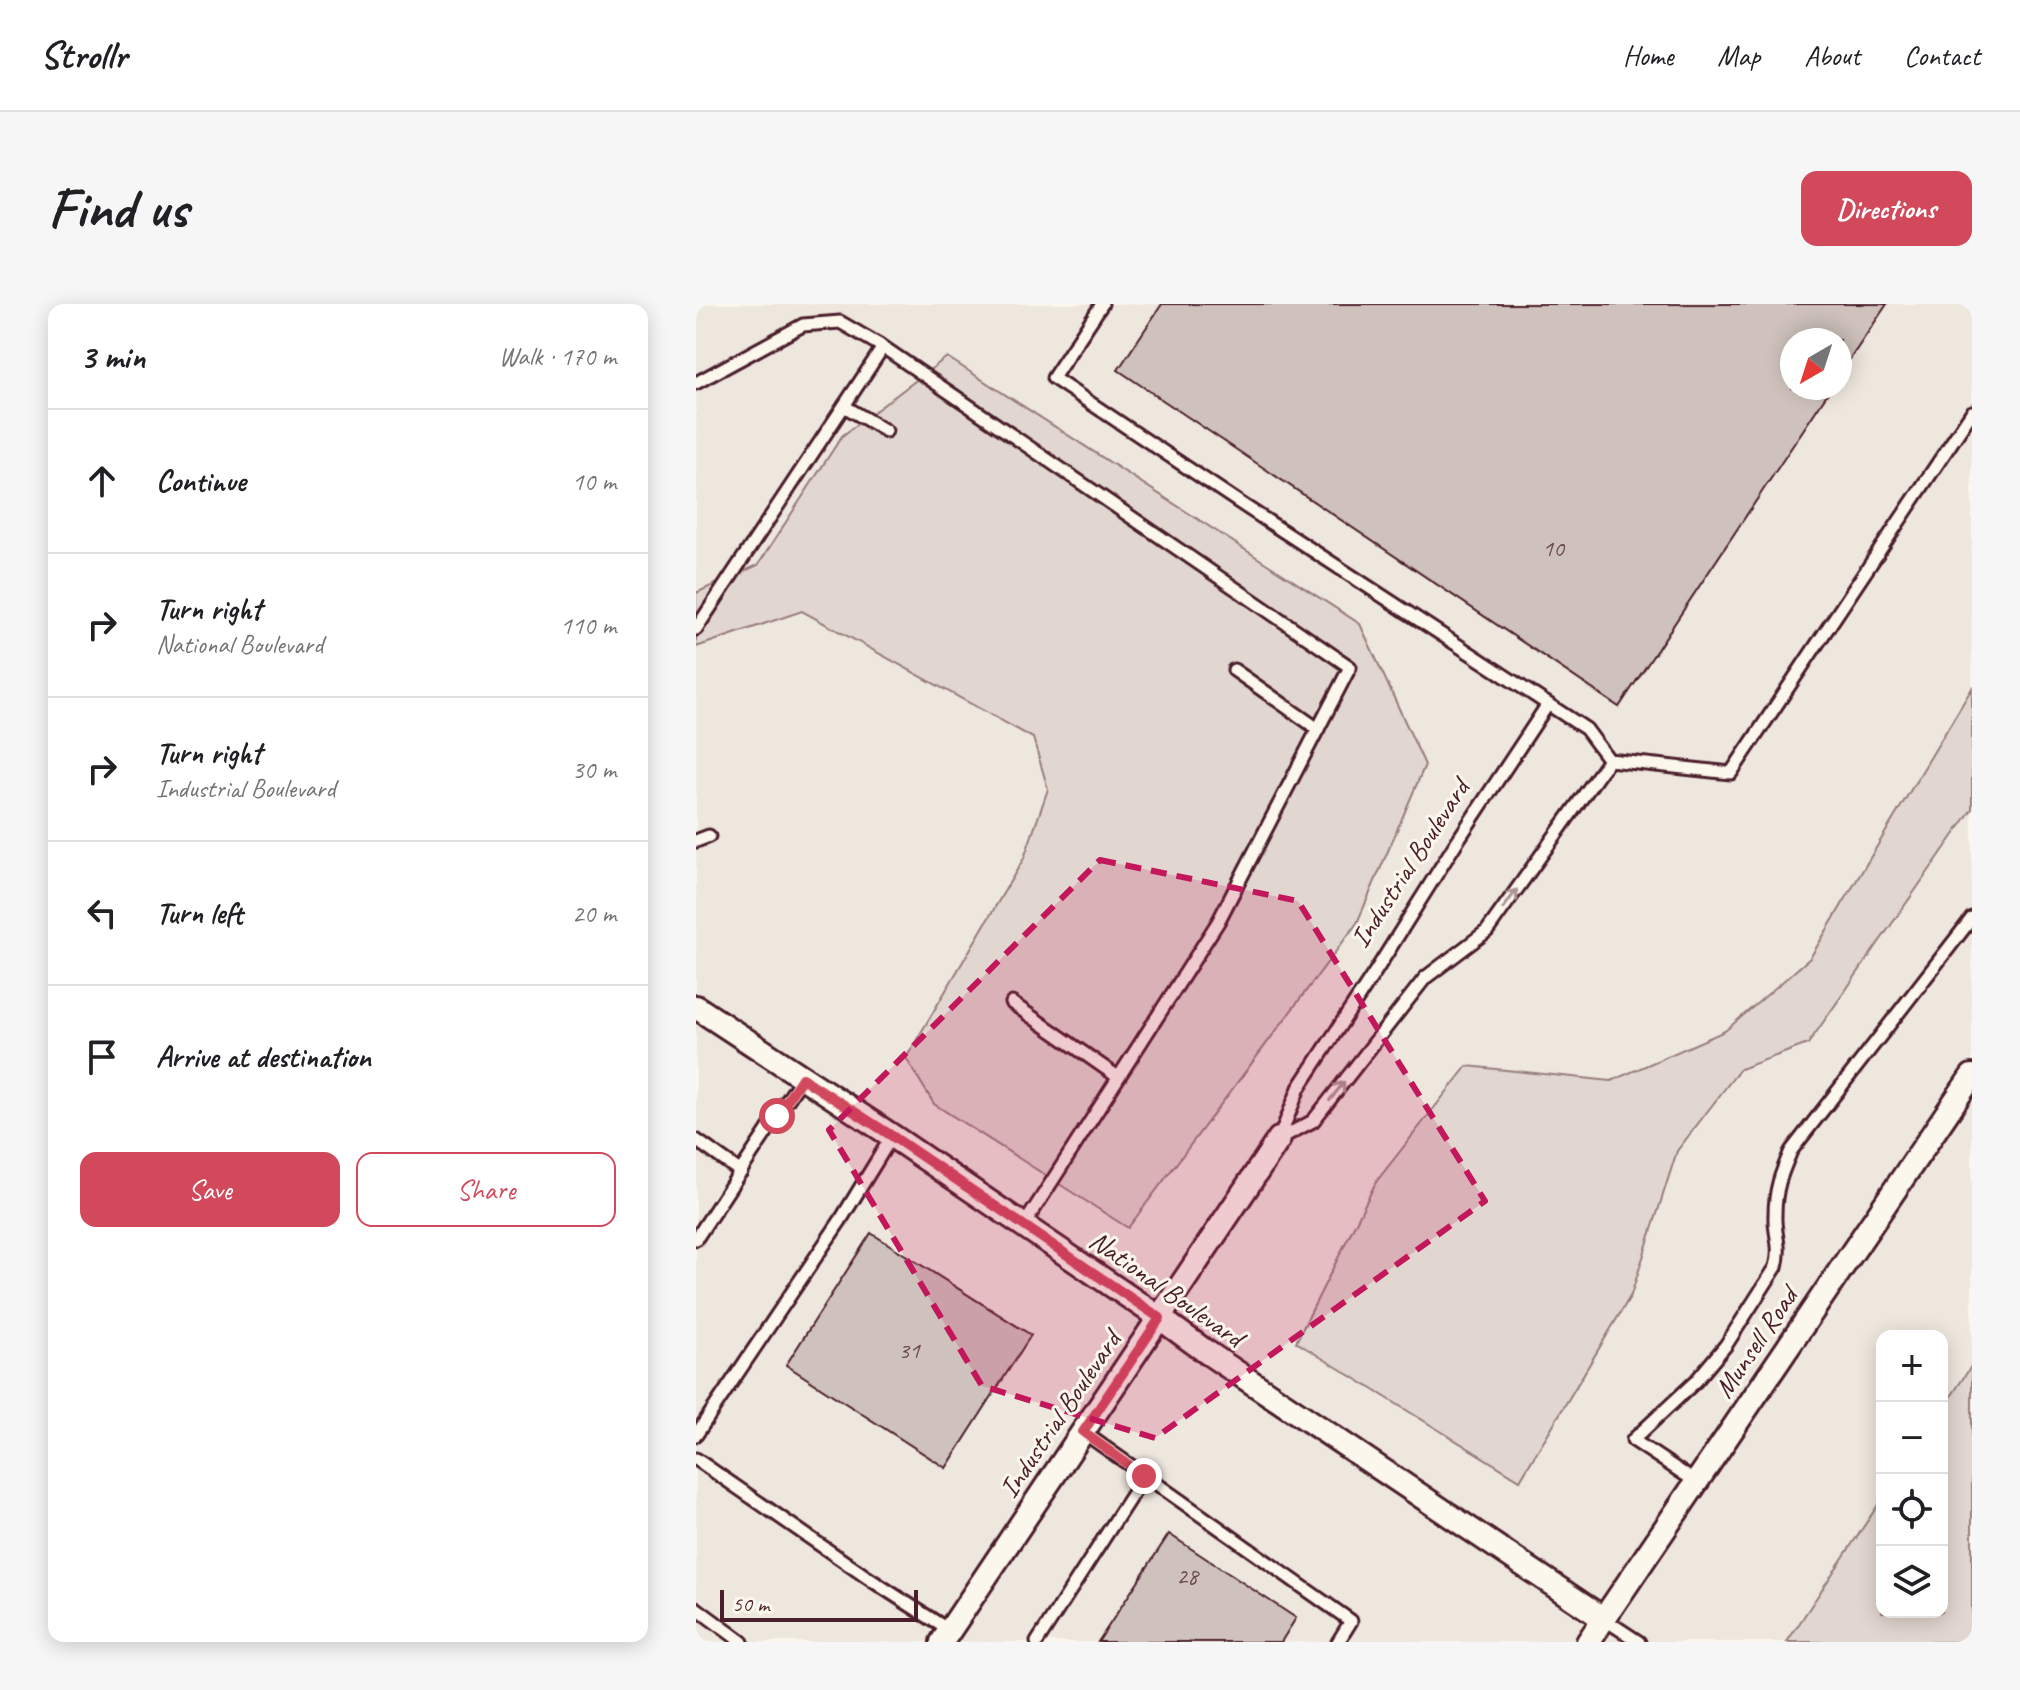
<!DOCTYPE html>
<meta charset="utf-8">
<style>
:root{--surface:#fff;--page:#f6f6f6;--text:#202124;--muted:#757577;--line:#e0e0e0;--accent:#d1495b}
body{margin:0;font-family:Caveat,sans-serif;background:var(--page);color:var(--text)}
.controls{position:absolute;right:24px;bottom:24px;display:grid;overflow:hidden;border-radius:16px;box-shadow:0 4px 20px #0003}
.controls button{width:72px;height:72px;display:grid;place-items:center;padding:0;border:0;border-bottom:2px solid var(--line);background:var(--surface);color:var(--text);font:40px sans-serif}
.compass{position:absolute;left:1084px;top:24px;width:72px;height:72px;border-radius:50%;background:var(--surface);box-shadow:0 4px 20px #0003;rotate:219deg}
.scale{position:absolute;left:24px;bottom:20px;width:198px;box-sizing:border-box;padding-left:8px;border:4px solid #4a1f2b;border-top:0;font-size:22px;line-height:28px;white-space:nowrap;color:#4a1f2b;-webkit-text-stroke:6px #fbf7ec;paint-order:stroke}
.stop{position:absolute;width:24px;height:24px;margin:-18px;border:6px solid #d1495b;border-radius:50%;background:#fff}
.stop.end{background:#d1495b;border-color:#fff;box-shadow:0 2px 8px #0008}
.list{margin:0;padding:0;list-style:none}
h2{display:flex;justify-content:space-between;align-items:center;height:104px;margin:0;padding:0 32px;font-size:34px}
h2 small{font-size:26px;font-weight:400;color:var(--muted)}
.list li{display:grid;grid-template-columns:52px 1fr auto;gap:24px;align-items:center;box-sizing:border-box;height:144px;padding:0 32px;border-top:2px solid var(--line)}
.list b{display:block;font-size:30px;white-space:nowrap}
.list p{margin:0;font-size:26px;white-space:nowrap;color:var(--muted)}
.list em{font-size:26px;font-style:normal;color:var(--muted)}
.actions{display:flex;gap:16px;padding:24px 32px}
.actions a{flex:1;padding:18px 0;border:2px solid var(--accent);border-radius:16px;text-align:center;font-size:28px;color:var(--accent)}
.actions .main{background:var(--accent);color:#fff}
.icon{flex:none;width:44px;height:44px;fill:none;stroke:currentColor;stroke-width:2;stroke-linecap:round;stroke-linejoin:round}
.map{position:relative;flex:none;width:1276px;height:1338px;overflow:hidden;border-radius:16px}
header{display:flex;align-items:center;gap:48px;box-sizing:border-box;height:112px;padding:0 40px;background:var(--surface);border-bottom:2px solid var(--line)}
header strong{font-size:38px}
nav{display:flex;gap:44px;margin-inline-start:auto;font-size:28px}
.intro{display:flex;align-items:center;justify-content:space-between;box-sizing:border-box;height:192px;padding:0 48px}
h1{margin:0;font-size:56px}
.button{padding:20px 36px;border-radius:16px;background:var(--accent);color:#fff;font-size:28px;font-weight:700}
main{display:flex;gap:48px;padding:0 48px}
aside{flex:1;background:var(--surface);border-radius:16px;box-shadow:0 4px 20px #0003}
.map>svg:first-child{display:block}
.built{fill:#eee7de;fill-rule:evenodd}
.green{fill:#e2d7d0;stroke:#967b7e;stroke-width:2}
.building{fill:#cfc2bc;stroke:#4a1f2b;stroke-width:2}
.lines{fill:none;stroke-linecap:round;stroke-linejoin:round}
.service-casing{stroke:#4a1f2b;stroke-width:17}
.minor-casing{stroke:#4a1f2b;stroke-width:28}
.service{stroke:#fbf7ec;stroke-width:11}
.minor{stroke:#fbf7ec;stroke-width:22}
.oneway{stroke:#ab9695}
.route{stroke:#d1495b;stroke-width:10}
.marked{fill:#c2185b;fill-opacity:0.2;stroke:#c2185b;stroke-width:6;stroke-dasharray:16 10;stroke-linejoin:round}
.labels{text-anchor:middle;stroke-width:6;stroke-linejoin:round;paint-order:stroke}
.number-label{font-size:24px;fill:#6b484f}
.street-label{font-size:28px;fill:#4a1f2b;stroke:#fbf7ec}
</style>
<header>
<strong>Strollr</strong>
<nav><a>Home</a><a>Map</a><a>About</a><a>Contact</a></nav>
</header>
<div class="intro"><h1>Find us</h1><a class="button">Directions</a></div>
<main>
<aside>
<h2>3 min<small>Walk · 170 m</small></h2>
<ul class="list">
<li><svg class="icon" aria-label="ahead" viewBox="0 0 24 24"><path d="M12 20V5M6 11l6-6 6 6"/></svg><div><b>Continue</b></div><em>10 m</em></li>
<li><svg class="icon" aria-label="right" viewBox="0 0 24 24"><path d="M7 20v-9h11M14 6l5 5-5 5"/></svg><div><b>Turn right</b><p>National Boulevard</p></div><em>110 m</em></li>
<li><svg class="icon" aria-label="right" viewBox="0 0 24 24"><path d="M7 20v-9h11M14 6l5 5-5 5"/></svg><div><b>Turn right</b><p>Industrial Boulevard</p></div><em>30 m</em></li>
<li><svg class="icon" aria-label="left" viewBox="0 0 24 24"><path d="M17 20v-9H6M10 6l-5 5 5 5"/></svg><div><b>Turn left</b></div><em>20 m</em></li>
<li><svg class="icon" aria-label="arrive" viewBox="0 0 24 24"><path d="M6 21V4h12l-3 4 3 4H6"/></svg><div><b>Arrive at destination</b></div></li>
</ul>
<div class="actions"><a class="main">Save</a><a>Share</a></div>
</aside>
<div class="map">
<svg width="1276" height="1338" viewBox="0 0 1276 1338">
<rect width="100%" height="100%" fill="#fbf7ec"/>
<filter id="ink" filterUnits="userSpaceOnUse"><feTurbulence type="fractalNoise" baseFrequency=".0125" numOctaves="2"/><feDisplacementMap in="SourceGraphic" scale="16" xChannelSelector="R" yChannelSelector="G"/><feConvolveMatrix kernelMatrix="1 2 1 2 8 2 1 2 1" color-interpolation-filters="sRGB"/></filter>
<g filter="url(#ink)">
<path class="built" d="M0,0H1276V1061L1246,1106V1032H1186V1195L1091,1338H0ZM1096,36H1144V84H1096Z"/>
<g class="green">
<polygon points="251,53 664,320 729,461 661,619 432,924 238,800 210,754 328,554 352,485 337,434 106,307 0,343 0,289 62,261 146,132"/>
<polygon points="1276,384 1276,505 1112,740 1044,765 981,847 935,991 824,1176 600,1038 680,878 771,762 915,777 1029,727 1114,654"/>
<polygon points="1276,1061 1276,1338 1091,1338 1186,1195 1186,1308 1246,1308 1246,1106"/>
</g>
<g class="building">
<polygon points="466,0 1191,0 1144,70 1144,36 1096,36 1096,84 1135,84 923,403 422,66"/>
<polygon points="175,929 335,1031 250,1164 90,1061"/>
<polygon points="473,1230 600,1314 585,1338 402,1338"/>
</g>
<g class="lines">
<g class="service-casing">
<g id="service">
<polyline points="406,0 357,74 547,201 890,425 913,456 1035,469 1276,108"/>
<polyline points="187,43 654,363 522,618 328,921"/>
<polyline points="0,79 107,21 144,18 187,43 0,325"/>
<polyline points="148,102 190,127"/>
<polyline points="538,366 622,425"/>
<polyline points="0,537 13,532"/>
<polyline points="316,699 422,773"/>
<polyline points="583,835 603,784 679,668 760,539 852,400"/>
<polyline points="583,835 617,817 729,674 791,627 913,456"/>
<polyline points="0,836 45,868"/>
<polyline points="0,935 106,774"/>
<polyline points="387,1128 655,1317 642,1338"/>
<polyline points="0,1131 144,917 196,832"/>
<polyline points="0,1155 172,1274 254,1327"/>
<path d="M1000,1178L937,1136L1000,1077L1030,1041L1080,963C1086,941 1078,931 1079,911C1079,885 1085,870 1095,847L1276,614"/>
<polyline points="0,1304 46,1338"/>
<polyline points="908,1315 943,1338"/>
<polyline points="341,1338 448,1172"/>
</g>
</g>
<g class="minor-casing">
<g id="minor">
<polyline points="0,703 196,832 464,1014 509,1047 908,1315"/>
<polyline points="246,1338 583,835"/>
<polyline points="892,1338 1276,772"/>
</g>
</g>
<use href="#service" class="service"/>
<use href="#minor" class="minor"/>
</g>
<defs><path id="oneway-shaft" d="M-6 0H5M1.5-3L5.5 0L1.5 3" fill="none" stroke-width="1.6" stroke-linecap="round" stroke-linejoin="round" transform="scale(2)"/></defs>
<g class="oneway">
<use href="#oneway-shaft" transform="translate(814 595) rotate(-54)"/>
<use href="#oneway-shaft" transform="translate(641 787) rotate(-52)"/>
</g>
</g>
<g class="lines" filter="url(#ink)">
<polyline class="route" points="81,812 106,774 196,832 464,1014 387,1128 448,1172"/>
</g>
<path class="marked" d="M404,556L602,597L789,897L459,1134L286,1082L133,826Z"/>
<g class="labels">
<g class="number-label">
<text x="857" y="252">10</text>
<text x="213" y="1054">31</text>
<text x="491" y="1280">28</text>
</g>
<g class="street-label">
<text transform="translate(713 559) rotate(-57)" y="10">Industrial Boulevard</text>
<text transform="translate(471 984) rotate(35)" y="10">National Boulevard</text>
<text transform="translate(1059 1038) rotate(-56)" y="10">Munsell Road</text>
<text transform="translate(363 1110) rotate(-56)" y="10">Industrial Boulevard</text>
</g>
</g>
</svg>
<div class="controls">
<button>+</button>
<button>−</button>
<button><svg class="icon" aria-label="locate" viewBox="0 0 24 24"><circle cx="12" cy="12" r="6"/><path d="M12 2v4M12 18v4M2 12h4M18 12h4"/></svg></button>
<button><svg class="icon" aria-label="layers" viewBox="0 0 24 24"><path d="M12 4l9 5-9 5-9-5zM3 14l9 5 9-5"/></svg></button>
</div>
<svg class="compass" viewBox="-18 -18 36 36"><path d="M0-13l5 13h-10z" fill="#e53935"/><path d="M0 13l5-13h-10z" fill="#757577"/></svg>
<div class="scale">50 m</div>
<div class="stop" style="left:81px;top:812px"></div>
<div class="stop end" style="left:448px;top:1172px"></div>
</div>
</main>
